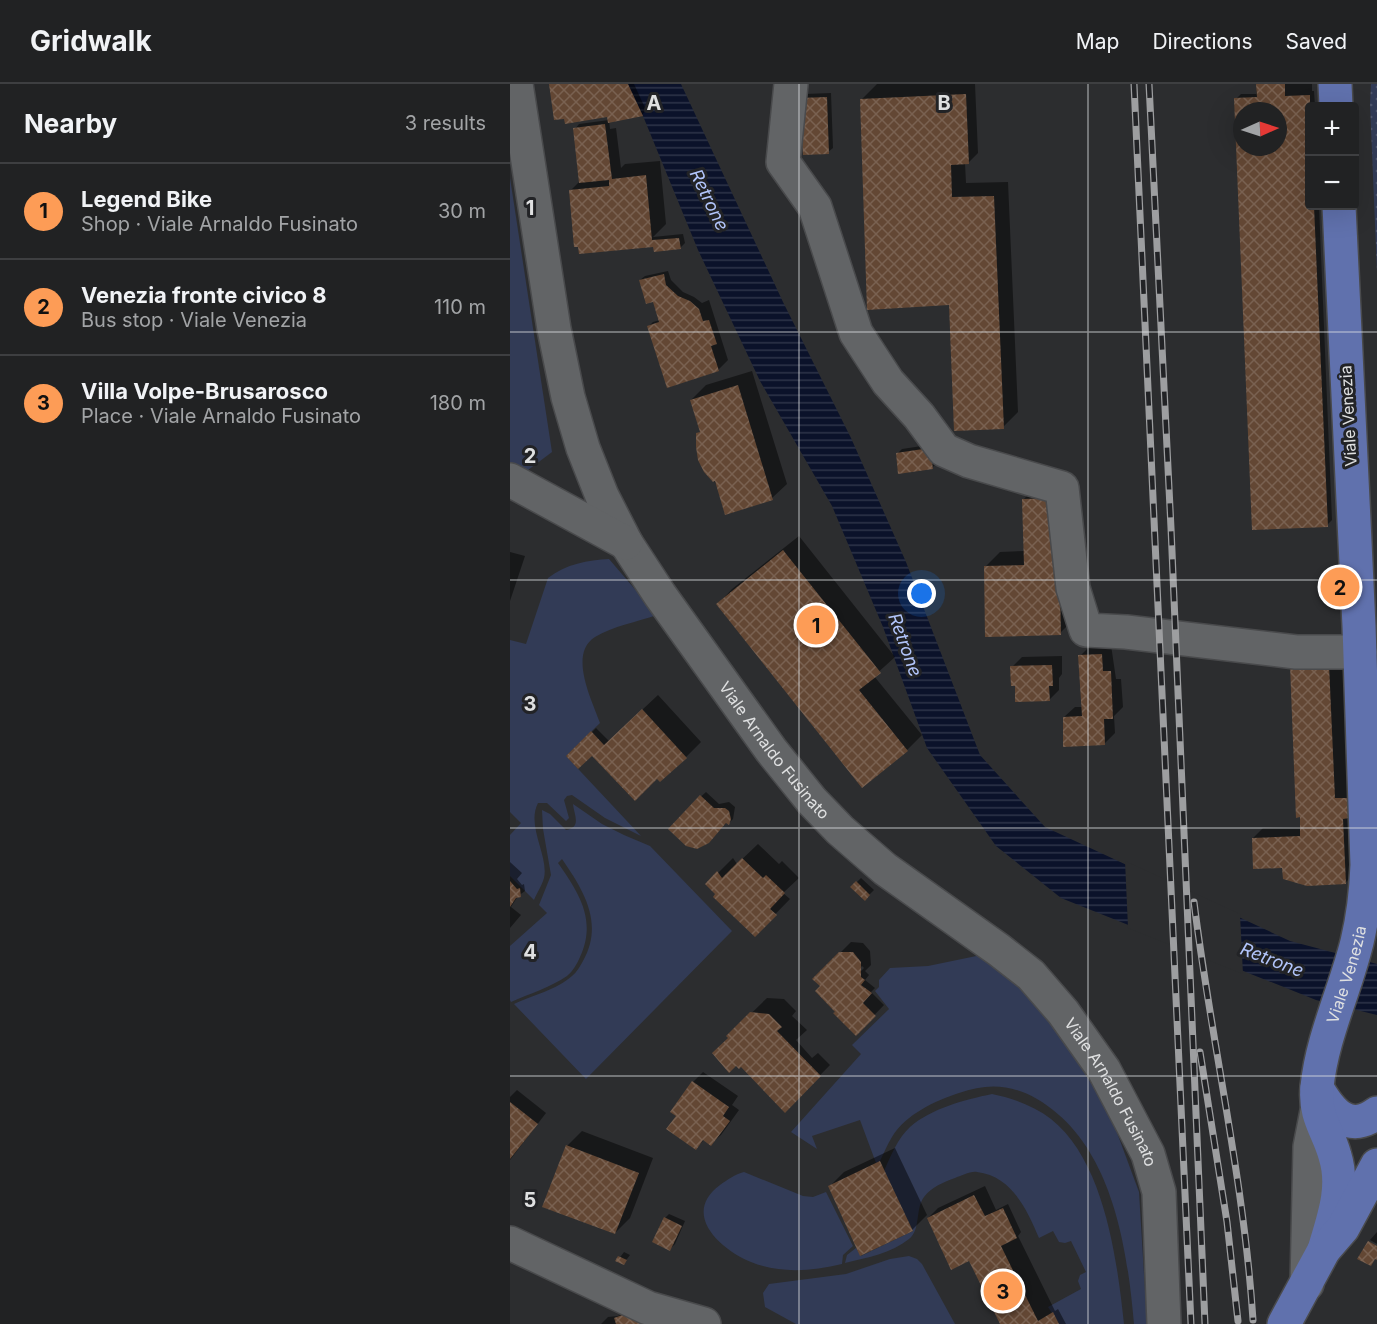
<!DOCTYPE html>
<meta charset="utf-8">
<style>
:root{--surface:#212223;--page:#2d2f30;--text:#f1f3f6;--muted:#a2a4a6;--line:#3e3f41;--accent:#fd9c56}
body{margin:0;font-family:Inter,sans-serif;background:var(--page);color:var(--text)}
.controls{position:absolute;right:18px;top:18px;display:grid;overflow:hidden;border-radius:6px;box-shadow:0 6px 24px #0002}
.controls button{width:54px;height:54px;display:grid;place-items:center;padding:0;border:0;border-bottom:2px solid var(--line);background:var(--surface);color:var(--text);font:30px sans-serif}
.compass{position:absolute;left:723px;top:18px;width:54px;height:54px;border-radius:50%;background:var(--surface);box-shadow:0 6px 24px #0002;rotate:87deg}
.you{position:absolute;left:412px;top:510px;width:21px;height:21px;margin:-15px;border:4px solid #fff;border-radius:50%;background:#1a73e8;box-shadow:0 0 0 9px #1a73e833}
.badge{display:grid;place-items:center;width:39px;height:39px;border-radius:50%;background:var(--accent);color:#111;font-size:20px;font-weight:700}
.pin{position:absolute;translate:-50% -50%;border:3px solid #fff;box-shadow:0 2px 6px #0006}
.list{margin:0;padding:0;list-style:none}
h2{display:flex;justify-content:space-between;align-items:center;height:78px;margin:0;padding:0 24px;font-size:26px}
h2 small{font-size:20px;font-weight:400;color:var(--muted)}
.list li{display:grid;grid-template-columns:39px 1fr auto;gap:18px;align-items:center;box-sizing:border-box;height:96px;padding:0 24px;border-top:2px solid var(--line)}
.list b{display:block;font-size:22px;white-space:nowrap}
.list p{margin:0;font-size:20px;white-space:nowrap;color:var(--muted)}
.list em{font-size:20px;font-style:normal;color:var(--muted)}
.map{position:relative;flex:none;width:867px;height:1240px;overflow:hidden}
header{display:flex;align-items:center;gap:36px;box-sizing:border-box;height:84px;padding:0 30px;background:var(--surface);border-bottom:2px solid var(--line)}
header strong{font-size:28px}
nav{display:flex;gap:33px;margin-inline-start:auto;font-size:21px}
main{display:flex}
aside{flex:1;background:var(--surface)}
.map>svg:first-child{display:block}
.park{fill:url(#park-dots)}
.garden{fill:#323b56}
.water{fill:url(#water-rules)}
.pier{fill:#2c2d2f}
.shadow{fill:#0007;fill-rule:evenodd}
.building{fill:url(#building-cross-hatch);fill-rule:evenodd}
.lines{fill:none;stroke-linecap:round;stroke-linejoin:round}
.minor-casing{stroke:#494a4c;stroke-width:36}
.major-casing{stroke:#494a4c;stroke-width:36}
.minor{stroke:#626466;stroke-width:33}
.major{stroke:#6071ad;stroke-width:33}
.rail-casing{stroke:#9d9ea0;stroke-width:7}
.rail{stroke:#222326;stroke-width:4.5;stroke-dasharray:14;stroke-linecap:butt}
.grid{fill:none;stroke:#dfe0e1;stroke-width:1.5;stroke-opacity:0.55}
.labels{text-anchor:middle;stroke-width:6;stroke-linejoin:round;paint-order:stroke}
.street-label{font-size:16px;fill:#dfe0e1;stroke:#222326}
.water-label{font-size:18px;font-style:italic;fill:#b2c5fb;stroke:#222326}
.grid-label{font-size:20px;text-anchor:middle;font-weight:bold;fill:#dfe0e1;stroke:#222326;stroke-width:6;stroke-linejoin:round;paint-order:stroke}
</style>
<header>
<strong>Gridwalk</strong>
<nav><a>Map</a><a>Directions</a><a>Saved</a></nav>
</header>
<main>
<aside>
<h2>Nearby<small>3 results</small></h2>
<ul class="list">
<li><span class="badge">1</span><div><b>Legend Bike</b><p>Shop · Viale Arnaldo Fusinato</p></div><em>30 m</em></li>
<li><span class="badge">2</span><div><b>Venezia fronte civico 8</b><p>Bus stop · Viale Venezia</p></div><em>110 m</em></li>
<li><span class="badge">3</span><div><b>Villa Volpe-Brusarosco</b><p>Place · Viale Arnaldo Fusinato</p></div><em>180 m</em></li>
</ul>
</aside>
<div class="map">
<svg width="867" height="1240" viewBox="0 0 867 1240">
<defs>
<pattern id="park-dots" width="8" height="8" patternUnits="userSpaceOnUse" patternTransform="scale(1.5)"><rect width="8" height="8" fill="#323b56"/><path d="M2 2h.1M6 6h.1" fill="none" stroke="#4f576e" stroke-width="1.8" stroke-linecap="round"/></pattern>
<pattern id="water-rules" width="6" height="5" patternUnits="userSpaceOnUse" patternTransform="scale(1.5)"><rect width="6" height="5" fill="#0b122a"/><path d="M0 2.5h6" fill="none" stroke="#2e3449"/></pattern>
<pattern id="building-cross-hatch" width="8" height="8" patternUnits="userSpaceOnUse" patternTransform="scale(1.5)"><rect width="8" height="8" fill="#634734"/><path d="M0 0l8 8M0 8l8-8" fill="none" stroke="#796151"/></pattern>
</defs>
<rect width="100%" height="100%" fill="#2c2d2f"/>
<polygon class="park" points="861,0 867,0 867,188 860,20"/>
<g class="garden">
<polygon points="0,94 42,368 18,386 0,383"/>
<path d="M99,475L147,531C127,538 103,542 85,553C58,570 82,616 90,639L56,672L131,752L95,734L62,711L57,712L54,716L59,734L56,737L37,719H28C16,742 39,772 34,794C32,801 27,809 24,816L0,792V751L11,739L0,728V556L16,560L38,494C56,480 78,476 99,475Z"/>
<path d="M63,720L92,740L114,751L140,762L222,847L76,995L4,920C21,912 48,905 62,892C67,888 70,882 73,877C94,839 74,807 52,775L48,779C69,809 87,836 70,873C67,880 63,887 57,892C41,903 19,910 1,918L0,916V862L37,829L29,821L41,791L33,745L32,726L40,730L56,746C72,743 64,731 63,720Z"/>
<path d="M476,870L517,900L599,1027L629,1108L637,1240H624C617,1161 602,1059 527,1015C501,1000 477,999 449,1009C425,1017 396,1030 382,1053C377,1061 374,1069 370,1077L366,1079L350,1036L302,1052L307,1065L281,1048L351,970L342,961L379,925L365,907L369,903V896L380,884L418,882Z"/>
<path d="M482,1010C502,1014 524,1022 541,1035C595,1078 607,1176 614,1240H549L538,1223L571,1205L568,1197L570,1191L576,1188L561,1157L555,1159L549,1158L543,1147L529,1154C517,1126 502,1092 467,1088C460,1087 451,1092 445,1094C434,1098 421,1103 414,1113C405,1125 411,1146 399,1155C382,1169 356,1174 335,1179L337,1171L346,1164L351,1172L403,1147L374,1087C381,1071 388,1054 400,1043C422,1024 454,1016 482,1010Z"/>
<path d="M234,1088L293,1112L303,1113L316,1108L343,1162L333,1171L332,1180C302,1187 270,1190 241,1178C210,1165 171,1130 210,1101C217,1096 225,1090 234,1088Z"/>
<polygon points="399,1172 407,1175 412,1180 445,1240 286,1240 255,1223 253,1209 259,1200 336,1190 380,1175"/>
</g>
<polygon class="water" points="117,0 171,0 273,218 341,354 396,478 470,671 535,743 780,857 867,880 867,931 806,916 551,814 486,762 417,664 373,543 322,422 250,297 188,166 133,32"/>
<polygon class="pier" points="615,777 730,830 733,890 618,844"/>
<g class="shadow">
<polygon points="41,0 124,0 136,26 132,31 99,37 100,45 106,44 111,84 115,80 150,77 156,140 143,153 173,150 175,159 170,164 144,161 60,107 71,96 65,45 69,40 99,36 98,31"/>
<polygon points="367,0 465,0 468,69 458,79 455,79 456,99 498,98 508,328 493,343 352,15"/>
<path d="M748,0H802V7H804L805,22H800V122H809L822,436L817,441L743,444L726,15L731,10H746ZM732,27H768V63H732Z"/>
<polygon points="321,9 323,64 318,68 294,69 295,10"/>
<polygon points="158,187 161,196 173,208 184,213 192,219 199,216 218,276 208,286 138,243 143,238 150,236 144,216 130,196 135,192"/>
<polygon points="242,287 277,400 262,414 206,400 196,387 188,350 191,347 181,316 196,301"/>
<polygon points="425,360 427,378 423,383 387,370 392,365"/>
<polygon points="528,400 565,534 550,549 475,483 490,468 515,467 514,415"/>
<polygon points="289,452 385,573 364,592 412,651 397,666 208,520 222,505"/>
<polygon points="0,468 15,472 0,517"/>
<polygon points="601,561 606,595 611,595 613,623 604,632 605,649 595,659 554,633 565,623 573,623 570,572 580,562"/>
<polygon points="834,565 843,728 838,733 840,794 835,799 773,785 743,754 753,744 791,743 796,567"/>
<polygon points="552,572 552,590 549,594 549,606 539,616 506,600 502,583 512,573"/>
<polygon points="148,611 191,658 176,673 147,693 84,672 58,672 86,644 99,657"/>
<polygon points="196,708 209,720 219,718 225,723 223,735 219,739 217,738 199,758 185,718"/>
<polygon points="248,760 269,780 272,777 289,794 273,809 280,815 245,851 197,800 223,774 227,780"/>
<polygon points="0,778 12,789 7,795 12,801 14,800 15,807 8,812 1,823 11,831 0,844"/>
<polygon points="351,794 364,806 355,815 342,803"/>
<path d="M341,858L353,859L360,867L361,881L355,887L359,891L355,896L365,904L361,908L374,921L346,950L328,927L312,902L304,895ZM352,882L354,884L343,895L341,893Z"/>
<polygon points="257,914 274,915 286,927 282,932 297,946 286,956 302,974 308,969 320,981 275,1027 218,952"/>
<polygon points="193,988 228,1012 222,1021 229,1026 211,1051 201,1060 194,1056 186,1064 168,1031 162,1027 183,998"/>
<polygon points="7,1006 36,1029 0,1076 0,1013"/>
<polygon points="72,1047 143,1074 120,1134 105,1149 57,1062"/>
<polygon points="385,1064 417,1131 402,1146 319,1103 334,1088"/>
<polygon points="475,1102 486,1126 498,1120 511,1148 508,1152 545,1227 548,1225 556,1240 492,1240 459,1174 418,1134 428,1124"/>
<polygon points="159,1130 175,1137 165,1160 160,1165 155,1134"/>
<polygon points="867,1148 867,1160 860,1156"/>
<polygon points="114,1168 120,1171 114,1179 108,1176"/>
<polygon points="116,1228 166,1240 91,1240 98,1233 108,1232"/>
</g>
<g class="building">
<polygon points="39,0 118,0 133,32 98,39 97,33 55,40 54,35 44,36"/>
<path d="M746,0H775V12L800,11V122H804L818,443L742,446L724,14L747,13ZM732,27H768V63H732Z"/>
<polygon points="456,10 459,80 441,81 442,113 484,112 494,345 444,347 439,221 357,226 350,15"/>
<polygon points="317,13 319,70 293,71 289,14"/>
<polygon points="95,40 102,95 136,91 142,156 169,154 171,165 144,168 143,163 69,170 68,163 64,163 59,106 99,102 99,96 69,99 63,44"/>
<polygon points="154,190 156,201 168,212 180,217 189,225 193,237 199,236 207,260 201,262 209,287 157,304 137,242 149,238 143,218 136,220 129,196"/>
<polygon points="228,301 263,416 215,431 205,397 203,398 194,388 188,376 186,363 186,349 190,348 180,316"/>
<polygon points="420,364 423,385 388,390 386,369"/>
<polygon points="548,414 551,551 475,553 474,482 514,481 512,415"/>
<polygon points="273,466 371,589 349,606 398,667 352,704 206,520"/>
<polygon points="592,570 593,587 601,587 603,635 594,635 595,661 553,663 553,633 572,632 568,571"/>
<polygon points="819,580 825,714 838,714 839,734 833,735 836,800 797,802 773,795 772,784 743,785 742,754 790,752 790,733 786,734 780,581"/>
<polygon points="542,581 543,602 539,602 540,617 505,618 505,602 501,602 500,582"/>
<polygon points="132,625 177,674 150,698 147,695 125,717 82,672 68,685 56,672 81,647 94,661"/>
<polygon points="190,711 204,724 215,724 219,727 221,735 219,741 216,739 199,759 187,765 176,762 158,745"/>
<polygon points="232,774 253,794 256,791 275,809 260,825 267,831 245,853 203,813 205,810 195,800 207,787 212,794"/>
<polygon points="0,797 7,805 10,804 11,813 6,814 0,823"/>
<polygon points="346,797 360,811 355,817 340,803"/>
<polygon points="329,868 343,868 351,878 351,893 355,896 351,901 362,909 353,919 366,932 346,952 323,929 325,928 305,907 310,902 302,895"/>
<polygon points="240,928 259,930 272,943 267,947 311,992 275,1029 231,983 229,985 226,982 219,989 202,969 218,954 216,952"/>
<polygon points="182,997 219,1023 213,1032 220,1037 201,1062 193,1056 186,1066 156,1045 166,1032 160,1028"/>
<polygon points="0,1018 28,1040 0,1075"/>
<polygon points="56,1061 129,1089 105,1150 32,1123"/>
<polygon points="370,1077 403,1147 350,1172 318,1102"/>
<polygon points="464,1111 475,1132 493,1124 507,1154 491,1162 528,1237 543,1228 549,1240 490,1240 459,1177 441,1186 417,1134"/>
<polygon points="154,1133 172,1142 160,1167 142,1158"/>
<polygon points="858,1157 867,1162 867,1176 865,1175 861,1182 847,1175"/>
<polygon points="108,1172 117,1176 114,1181 105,1177"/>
<polygon points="115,1230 160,1240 106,1240 104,1234"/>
</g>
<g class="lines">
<g class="minor-casing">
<g id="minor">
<path id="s1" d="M6,0L44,245L58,313L73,364L92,412L116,459L150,511L261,666L302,717L330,746L375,785L489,866L521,891L553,928L594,986L638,1070L649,1108L654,1240"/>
<polyline points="281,0 273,78 305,123 346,249 378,298 409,332 434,366 459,377 552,404 563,504 576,546 616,548 786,568 850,568"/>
<polyline points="0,396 116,459"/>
<polyline points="0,1159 138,1224 194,1240"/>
<polyline points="797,1200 800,1063 807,1027"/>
</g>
</g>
<g class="major-casing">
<g id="major">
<polyline points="825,0 826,22"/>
<path d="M807,1004C821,1028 838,1050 867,1029"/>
<path id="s2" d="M814,1166C823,1135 835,1104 825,1072C818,1046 804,1033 807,1003C812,953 835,907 847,858C853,833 856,807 857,781L849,542L829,122"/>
<polyline points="774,1240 814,1166 833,1144 867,1081"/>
</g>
</g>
<use href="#minor" class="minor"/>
<use href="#major" class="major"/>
<g class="rail-casing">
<g id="rail">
<polyline points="624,0 681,1240"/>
<polyline points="639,0 661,444 695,1240"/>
<path d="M684,818C701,957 734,1095 743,1236"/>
<polyline points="690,968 717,1138 728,1237"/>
</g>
</g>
<use href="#rail" class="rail"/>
</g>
<path class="grid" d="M289,0V1240M578,0V1240M0,248H867M0,496H867M0,744H867M0,992H867"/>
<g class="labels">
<g class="street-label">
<text transform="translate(838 332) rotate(-93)" y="6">Viale Venezia</text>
<text dy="6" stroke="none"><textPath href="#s1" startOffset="730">Viale Arnaldo Fusinato</textPath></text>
<text dy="6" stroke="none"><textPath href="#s2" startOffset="285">Viale Venezia</textPath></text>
<text dy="6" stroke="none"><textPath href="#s1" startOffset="1216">Viale Arnaldo Fusinato</textPath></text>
</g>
<g class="water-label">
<text transform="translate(199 116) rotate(64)" y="6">Retrone</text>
<text transform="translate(395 561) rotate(70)" y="6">Retrone</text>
<text transform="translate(762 876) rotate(21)" y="6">Retrone</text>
</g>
</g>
<g class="grid-label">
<text x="144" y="26">A</text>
<text x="434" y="26">B</text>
<text x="20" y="131">1</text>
<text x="20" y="379">2</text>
<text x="20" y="627">3</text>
<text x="20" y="875">4</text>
<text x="20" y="1123">5</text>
</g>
</svg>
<div class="controls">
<button>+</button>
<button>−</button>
</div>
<svg class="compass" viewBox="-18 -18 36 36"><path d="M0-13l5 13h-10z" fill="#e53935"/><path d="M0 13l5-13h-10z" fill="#a2a4a6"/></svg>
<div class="you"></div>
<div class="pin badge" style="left:306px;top:541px">1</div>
<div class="pin badge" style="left:830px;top:503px">2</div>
<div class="pin badge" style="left:493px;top:1207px">3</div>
</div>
</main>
